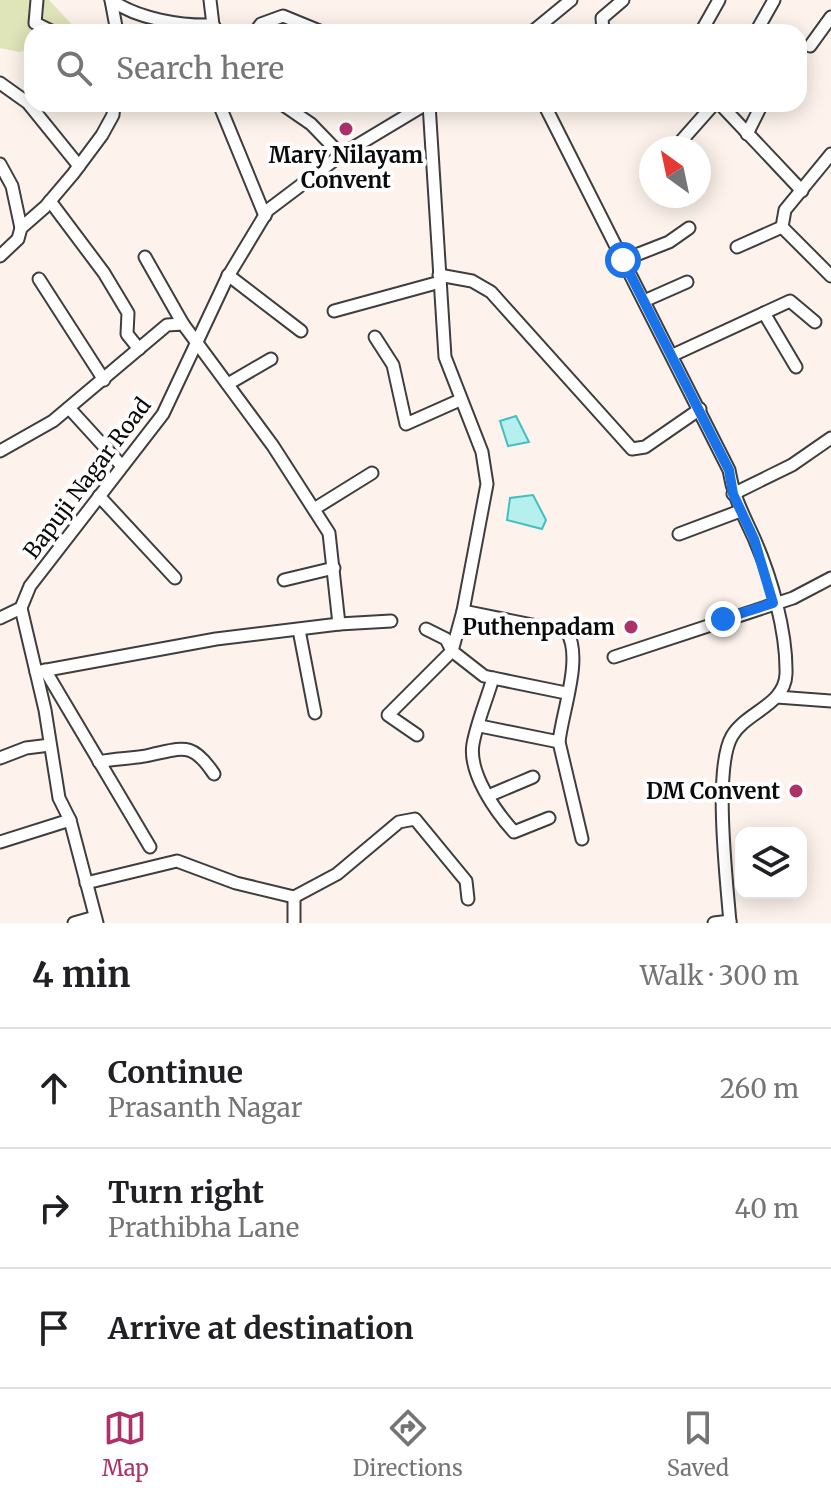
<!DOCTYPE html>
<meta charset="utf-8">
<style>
:root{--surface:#fff;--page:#f6f6f6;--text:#202124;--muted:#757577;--line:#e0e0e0;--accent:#ad3269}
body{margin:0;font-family:Merriweather,serif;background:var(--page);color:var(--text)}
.controls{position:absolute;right:24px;bottom:24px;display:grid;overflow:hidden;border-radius:16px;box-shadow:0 4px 20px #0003}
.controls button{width:72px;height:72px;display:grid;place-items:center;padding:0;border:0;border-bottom:2px solid var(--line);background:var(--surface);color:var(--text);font:40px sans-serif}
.compass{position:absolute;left:639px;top:136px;width:72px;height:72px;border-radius:50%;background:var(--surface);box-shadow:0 4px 20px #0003;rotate:327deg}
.stop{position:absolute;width:24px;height:24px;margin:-18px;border:6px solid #1a73e8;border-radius:50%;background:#fff}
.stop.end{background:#1a73e8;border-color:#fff;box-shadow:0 2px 8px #0008}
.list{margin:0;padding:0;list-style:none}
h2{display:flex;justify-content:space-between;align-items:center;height:104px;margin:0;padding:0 32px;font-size:34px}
h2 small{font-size:26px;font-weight:400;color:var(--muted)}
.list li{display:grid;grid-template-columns:52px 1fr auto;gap:24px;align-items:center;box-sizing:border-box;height:120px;padding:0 32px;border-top:2px solid var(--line)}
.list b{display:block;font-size:30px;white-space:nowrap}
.list p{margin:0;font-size:26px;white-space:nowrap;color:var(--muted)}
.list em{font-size:26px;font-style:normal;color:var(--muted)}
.icon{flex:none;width:44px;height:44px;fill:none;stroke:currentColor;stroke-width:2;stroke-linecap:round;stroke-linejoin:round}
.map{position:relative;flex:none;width:831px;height:923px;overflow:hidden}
.search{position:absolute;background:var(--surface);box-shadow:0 4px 20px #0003;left:24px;right:24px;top:24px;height:88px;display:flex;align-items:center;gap:20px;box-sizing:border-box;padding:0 28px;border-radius:24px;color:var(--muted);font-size:30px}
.sheet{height:464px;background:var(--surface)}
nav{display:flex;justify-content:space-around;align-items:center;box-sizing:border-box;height:112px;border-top:2px solid var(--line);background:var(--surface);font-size:22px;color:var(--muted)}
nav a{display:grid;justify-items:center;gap:4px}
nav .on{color:var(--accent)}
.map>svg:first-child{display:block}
.green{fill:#e0e4b9}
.water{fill:#b5efee;stroke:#44bfbf;stroke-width:2}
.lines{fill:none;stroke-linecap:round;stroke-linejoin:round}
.minor-casing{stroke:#3e3e3e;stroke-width:15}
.minor{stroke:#fff;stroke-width:11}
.route{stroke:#1a73e8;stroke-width:10}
.poi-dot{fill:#ad3269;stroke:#fff;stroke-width:3}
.labels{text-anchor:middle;stroke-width:8;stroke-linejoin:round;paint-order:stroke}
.poi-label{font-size:22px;font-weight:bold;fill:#0b0b0b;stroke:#fff;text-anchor:end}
.street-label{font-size:22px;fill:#0b0b0b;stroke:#fff}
</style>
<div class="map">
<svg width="831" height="923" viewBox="0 0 831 923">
<rect width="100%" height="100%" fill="#fdf3ec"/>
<polygon class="green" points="0,0 49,0 79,32 32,32 32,49 19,52 0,48"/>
<g class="water">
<polygon points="516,416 529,442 508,446 500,421"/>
<polygon points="533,495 546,520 542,529 507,520 510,498"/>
</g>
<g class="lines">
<g class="minor-casing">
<g id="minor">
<polyline points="37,0 35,23 53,32"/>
<path d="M111,0C138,19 181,26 213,25L218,32"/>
<polyline points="111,0 117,32"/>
<polyline points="210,0 213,25"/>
<polyline points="255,32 261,24 283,16 322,32"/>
<polyline points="532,32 571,0"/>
<polyline points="603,32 602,18 623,0"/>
<polyline points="701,32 719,0"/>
<polyline points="756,32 774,0"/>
<polyline points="810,46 831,17"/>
<polyline points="0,83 28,103 79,166"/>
<polyline points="219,104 265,216"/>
<polyline points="282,104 311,124 341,155"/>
<path d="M429,104L445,357L482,452L487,484L463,611L452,651L484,676L493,678C487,699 477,722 473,744C468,773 496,812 514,832L549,818"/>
<path d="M544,104L729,470C733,496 743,514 754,538C771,577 787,631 786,674C785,705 746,712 732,736C713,768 727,883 730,923"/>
<polyline points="720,104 802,191"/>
<polyline points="747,134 762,104"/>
<polyline points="675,148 714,104"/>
<polyline points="831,154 785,210 782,227 831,276"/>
<polyline points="0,164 12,186 21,228"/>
<polyline points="50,201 104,273 128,313 127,334 139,349"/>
<polyline points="737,247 782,227"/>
<polyline points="0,256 18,239 21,228 45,207 73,174 102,135 113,115 114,104"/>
<polyline points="145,257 183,324"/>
<polyline points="623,260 669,242 689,228"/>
<polyline points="228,275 301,331"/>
<polyline points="439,275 472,281 491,292 632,449 645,447 700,409"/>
<polyline points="39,279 104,380"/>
<polyline points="644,301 687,282"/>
<polyline points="334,311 440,282"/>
<polyline points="764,313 796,367"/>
<polyline points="375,337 393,365 406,424 460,400"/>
<polyline points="673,355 790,301 815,322"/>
<polyline points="228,384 271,359"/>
<polyline points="69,408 121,465"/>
<polyline points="0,451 53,421 167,325 183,324 273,446 329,533 339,624 216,639 36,672"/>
<polyline points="733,494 792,465 831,438"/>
<polyline points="99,496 175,578"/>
<polyline points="314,509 372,473"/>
<polyline points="679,534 740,511"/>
<polyline points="284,580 334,568"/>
<path d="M463,611L567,632C583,658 562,712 559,742L480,726"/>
<polyline points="0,618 21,608"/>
<polyline points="339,624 391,621"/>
<polyline points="299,630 315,713"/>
<polyline points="614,657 793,598 831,578"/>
<polyline points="45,670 150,847"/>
<polyline points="493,678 566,693"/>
<polyline points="777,697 831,701"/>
<polyline points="417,735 388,715 452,651 446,639 426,629"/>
<polyline points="559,742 582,839"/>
<polyline points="0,758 26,748 50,745"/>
<path d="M99,762C116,758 133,759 150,755C183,748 192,741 214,774"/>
<polyline points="488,796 533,777"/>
<polyline points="0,842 70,820"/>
<polyline points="86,883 177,861 236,883 294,897 337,874 399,822 415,819 466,881 468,899"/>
<polyline points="74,923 95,917"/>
<polyline points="97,923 70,820 59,798 45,710 21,608 30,586 163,414 227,278 268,210 341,155 426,104"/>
<polyline points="294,923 294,897"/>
<polyline points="714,923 730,921"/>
</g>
</g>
<use href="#minor" class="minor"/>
</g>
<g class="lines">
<polyline class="route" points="623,260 729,470 733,494 754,539 773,603 723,619"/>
</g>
<g class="poi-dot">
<circle cx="346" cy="129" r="8"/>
<circle cx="631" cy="627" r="8"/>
<circle cx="796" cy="791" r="8"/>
</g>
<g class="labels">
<g class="poi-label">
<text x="346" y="163" text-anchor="middle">Mary Nilayam<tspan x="346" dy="25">Convent</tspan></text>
<text x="615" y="635">Puthenpadam</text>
<text x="780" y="799">DM Convent</text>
</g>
<g class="street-label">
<text transform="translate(87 478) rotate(-53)" y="8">Bapuji Nagar Road</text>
</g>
</g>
</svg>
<div class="controls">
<button><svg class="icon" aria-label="layers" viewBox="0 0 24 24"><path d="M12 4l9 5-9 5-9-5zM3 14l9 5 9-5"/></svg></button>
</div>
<svg class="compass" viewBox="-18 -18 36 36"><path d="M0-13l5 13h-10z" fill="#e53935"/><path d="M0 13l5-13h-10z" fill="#757577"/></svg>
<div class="stop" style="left:623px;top:260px"></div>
<div class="stop end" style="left:723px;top:619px"></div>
<div class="search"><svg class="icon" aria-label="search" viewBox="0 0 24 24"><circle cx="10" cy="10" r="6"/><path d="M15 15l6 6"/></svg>Search here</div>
</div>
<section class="sheet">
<h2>4 min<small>Walk · 300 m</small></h2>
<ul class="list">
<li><svg class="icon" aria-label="ahead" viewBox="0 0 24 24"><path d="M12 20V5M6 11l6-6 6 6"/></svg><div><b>Continue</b><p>Prasanth Nagar</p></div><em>260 m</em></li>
<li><svg class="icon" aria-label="right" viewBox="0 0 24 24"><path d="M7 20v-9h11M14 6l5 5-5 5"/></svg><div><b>Turn right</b><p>Prathibha Lane</p></div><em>40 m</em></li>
<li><svg class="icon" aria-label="arrive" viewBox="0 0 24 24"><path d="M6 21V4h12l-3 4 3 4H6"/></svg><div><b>Arrive at destination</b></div></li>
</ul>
</section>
<nav>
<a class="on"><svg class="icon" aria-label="map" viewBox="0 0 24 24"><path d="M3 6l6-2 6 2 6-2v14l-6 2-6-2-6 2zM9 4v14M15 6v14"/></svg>Map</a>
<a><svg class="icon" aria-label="directions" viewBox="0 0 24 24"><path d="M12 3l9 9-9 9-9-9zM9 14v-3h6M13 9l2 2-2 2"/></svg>Directions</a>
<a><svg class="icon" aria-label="saved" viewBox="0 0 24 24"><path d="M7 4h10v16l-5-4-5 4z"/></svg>Saved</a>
</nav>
